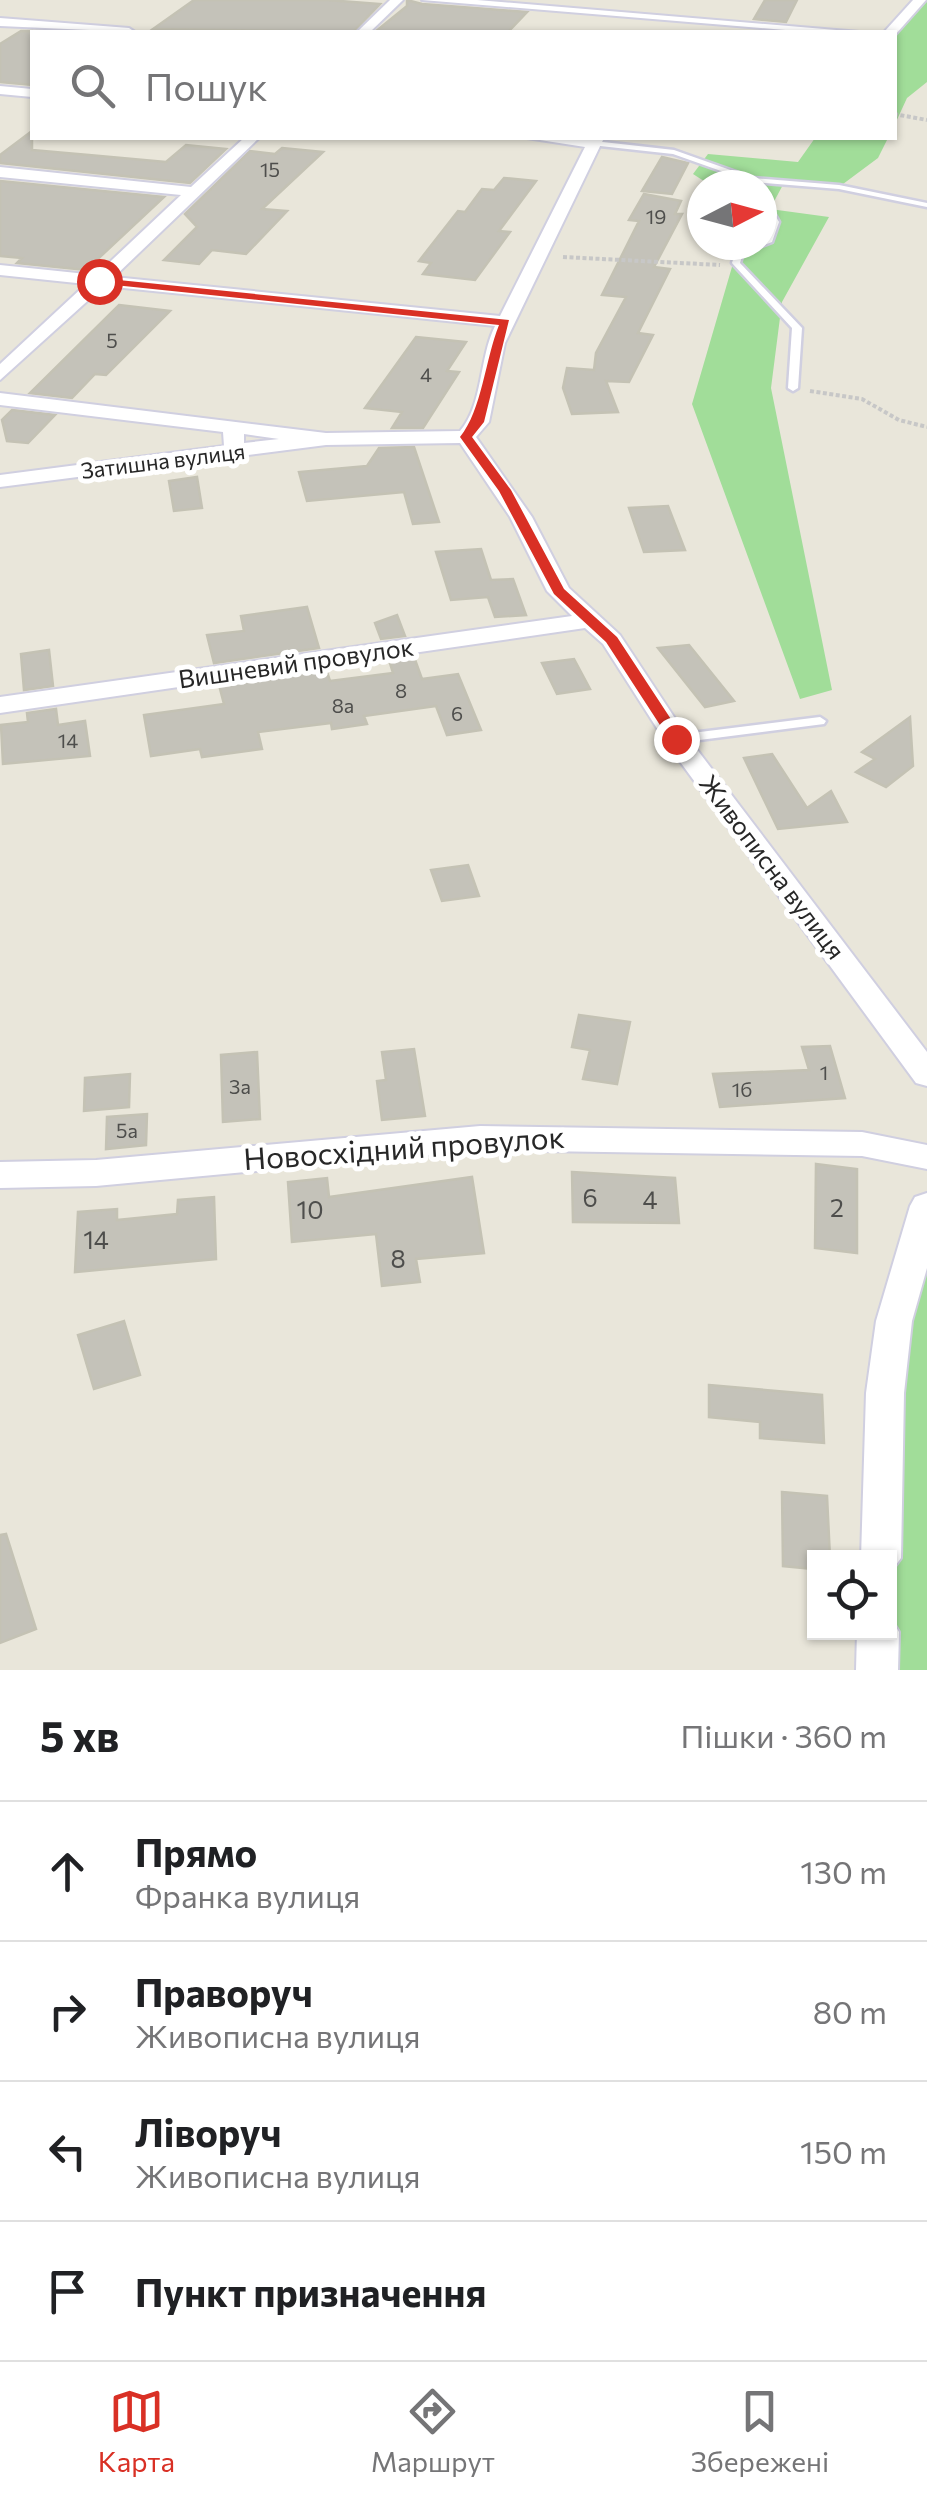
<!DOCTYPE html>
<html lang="uk">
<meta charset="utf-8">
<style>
:root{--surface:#fff;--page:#f6f6f6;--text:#202124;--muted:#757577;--line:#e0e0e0;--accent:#d93025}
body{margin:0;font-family:Commissioner,sans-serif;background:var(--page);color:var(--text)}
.controls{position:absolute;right:30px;bottom:30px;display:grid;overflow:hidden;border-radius:0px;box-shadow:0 2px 8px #0004}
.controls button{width:90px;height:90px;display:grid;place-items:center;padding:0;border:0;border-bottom:2px solid var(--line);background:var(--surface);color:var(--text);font:50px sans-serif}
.compass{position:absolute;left:687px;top:170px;width:90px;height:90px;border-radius:50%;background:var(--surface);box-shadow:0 2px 8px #0004;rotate:84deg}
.stop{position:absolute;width:30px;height:30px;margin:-22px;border:8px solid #d93025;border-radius:50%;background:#fff}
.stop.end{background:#d93025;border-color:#fff;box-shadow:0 2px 10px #0008}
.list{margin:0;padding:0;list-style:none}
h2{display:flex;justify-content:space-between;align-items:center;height:130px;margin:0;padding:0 40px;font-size:42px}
h2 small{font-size:32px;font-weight:400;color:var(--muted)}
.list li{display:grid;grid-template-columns:65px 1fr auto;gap:30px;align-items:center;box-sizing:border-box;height:140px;padding:0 40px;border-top:2px solid var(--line)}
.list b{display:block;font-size:38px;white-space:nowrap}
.list p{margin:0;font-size:32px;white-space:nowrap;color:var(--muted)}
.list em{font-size:32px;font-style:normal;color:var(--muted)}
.icon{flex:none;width:55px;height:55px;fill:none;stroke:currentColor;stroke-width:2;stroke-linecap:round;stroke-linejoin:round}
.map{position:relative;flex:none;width:927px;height:1670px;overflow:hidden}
.search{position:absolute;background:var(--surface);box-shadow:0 2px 8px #0004;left:30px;right:30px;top:30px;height:110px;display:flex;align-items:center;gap:25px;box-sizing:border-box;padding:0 35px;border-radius:0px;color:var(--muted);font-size:38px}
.sheet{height:690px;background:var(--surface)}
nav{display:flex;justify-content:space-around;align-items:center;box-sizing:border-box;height:140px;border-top:2px solid var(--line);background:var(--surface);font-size:28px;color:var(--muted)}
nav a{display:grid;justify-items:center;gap:5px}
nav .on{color:var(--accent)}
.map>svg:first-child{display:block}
.green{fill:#a1dd99}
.building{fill:#c4c2b9;stroke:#c4c2b4;stroke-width:2.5}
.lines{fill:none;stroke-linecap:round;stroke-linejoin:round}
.service-casing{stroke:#d0cfe0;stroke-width:5}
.minor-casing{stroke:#d0cfe0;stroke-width:4}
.path{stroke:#c7c7c7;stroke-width:4;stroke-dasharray:4 2.5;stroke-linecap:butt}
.service{fill:#fff;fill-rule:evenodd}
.minor{fill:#fff;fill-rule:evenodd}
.route{fill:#d93025}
.labels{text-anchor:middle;stroke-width:10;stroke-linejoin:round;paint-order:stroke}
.number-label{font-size:20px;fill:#4e4e4c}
.far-street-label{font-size:22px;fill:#272727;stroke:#fff}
.street-label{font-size:25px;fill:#272727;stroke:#fff}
.near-number-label{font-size:25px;fill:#4e4e4c}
.near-street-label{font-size:30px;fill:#272727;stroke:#fff}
</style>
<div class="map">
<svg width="927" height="1670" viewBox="0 0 927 1670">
<rect width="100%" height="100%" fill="#e9e6da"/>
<g class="green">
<polygon points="920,0 927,0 927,82 907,98 895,124 894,32"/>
<polygon points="815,138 888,138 878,158 839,187 785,181 770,209 829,217 782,302 771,388 832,690 800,699 692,404 734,260 743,245 762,245 762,185 710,185 693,174 708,154 798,162"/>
<polygon points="927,1206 927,1670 877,1670 890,1632 890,1558 881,1557"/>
</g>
<g class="building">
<polygon points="194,0 327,0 380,4 353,32 153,29"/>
<polygon points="407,0 422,4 527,12 508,32 375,32 407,6"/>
<polygon points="765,0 797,0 786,22 754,19"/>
<polygon points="21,31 32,31 32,85 0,82 0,44"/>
<polygon points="32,131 32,150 89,155 166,162 186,145 226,149 190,183 0,163 0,155"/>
<polygon points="282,148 323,152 262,209 287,211 246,254 212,250 199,264 164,260 197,227 185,214 250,151 275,154"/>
<polygon points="662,157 688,163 672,194 642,191"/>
<polygon points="504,178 536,181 499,231 510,232 475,280 423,274 431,263 419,261 458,211 465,212 482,189 494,190"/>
<polygon points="0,181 164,197 86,270 17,263 22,258 0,256"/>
<polygon points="644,194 681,201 675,214 682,214 654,267 670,269 638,333 653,335 629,382 606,381 618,412 572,414 563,388 567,368 594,370 596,353 626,297 602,295 639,221 629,220"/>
<polygon points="119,305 170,311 106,375 95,374 72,398 30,393"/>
<polygon points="416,337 466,342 447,371 459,372 423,428 392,428 402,412 365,408"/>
<polygon points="12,410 55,415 28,443 7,441 2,420"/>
<polygon points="414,447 439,522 413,524 404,492 307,501 299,472 367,466 379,448"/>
<polygon points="197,477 202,508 174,511 169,481"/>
<polygon points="668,506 685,550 644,552 629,508"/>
<polygon points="481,549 491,580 513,579 526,615 495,617 488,597 451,600 436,552"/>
<polygon points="307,607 319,648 214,663 207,635 244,631 241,616"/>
<polygon points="397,615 405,636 381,639 375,623"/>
<polygon points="689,645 734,701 705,707 658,648"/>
<polygon points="49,650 53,686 24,690 21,654"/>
<polygon points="414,657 422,679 458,674 481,730 447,735 436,706 364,716 367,724 332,729 331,723 258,732 262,749 202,757 200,749 151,756 144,715 224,704 219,685 326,669 330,681 393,673 389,660"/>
<polygon points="574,659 590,689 557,694 542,663"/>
<polygon points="56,709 58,725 85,721 90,756 3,764 1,725 28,722 27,713"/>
<polygon points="910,717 913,766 886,787 856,772 875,759 862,752"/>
<polygon points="772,754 807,808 831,791 847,822 778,829 744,758"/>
<polygon points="468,865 479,896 442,901 431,870"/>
<polygon points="579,1015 630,1022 617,1084 583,1079 590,1050 572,1047"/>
<polygon points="830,1046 845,1098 720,1107 713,1074 809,1070 802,1047"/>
<polygon points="414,1049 425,1116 382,1120 377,1081 386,1080 382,1052"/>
<polygon points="257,1052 260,1119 223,1122 221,1055"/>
<polygon points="130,1074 129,1107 84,1111 85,1078"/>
<polygon points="147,1114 146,1145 106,1149 107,1117"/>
<polygon points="816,1164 857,1169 857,1253 815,1248"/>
<polygon points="572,1172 675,1178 679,1223 573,1222"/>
<polygon points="472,1177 484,1253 416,1259 420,1282 382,1286 376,1234 292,1242 288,1182 327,1178 329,1197"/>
<polygon points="214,1197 216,1259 75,1272 78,1212 117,1209 117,1220 177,1214 178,1200"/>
<polygon points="124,1321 140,1375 94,1389 78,1335"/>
<polygon points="709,1385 822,1395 824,1443 760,1438 760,1422 709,1417"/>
<polygon points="782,1492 827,1496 830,1558 814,1558 814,1569 783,1566"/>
<polygon points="6,1534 36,1629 0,1643 0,1535"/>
</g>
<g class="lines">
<g class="service-casing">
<g id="service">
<polygon points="594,141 674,150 753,178 839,185 927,203 927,207 839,189 752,182 673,154 591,145 590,143"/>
<polygon points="762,197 766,199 779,222 772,242 743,253 740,263 802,328 798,388 793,391 788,388 792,328 732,263 736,250 749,245 762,245 762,240 765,239 771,222 762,206"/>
<polygon points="820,717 826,721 824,724 676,743 670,739 676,735"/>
</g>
</g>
<g class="minor-casing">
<g id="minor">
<polygon points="390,0 403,0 370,32 357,32"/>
<polygon points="422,0 477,0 860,32 809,32"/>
<polygon points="913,0 926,0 895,35 884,32"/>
<polygon points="0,18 129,28 135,32 0,26"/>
<polygon points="0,86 32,89 32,97 0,94"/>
<path d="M244,138H259L114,277L500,316L585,147L527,138H604L505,343L489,422L476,437L532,517L569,588L620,635L686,735L927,1052V1086L916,1083L667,744L603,644L585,628L0,713V697L572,616L547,591L510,517L460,443L326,445L0,487V475L224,446L223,432L0,405V393L326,433L460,431C483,405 479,358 495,326L104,286L0,380V364L86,284L0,275V265L96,275L181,195L0,177V167L191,187ZM244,434L279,439L244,443Z"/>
<polygon points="480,1126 862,1132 927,1145 927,1169 862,1156 480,1150 96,1186 0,1188 0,1162 96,1160"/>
<polygon points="927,1193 927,1268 912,1321 904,1393 901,1558 890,1573 890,1558 861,1558 866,1393 876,1321 910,1206 915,1197"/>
<polygon points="890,1617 899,1632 898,1670 856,1670 857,1632 890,1632"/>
</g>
</g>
<g class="path">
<polyline points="894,101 894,110"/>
<polyline points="894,114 927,120"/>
<polyline points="563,257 720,265"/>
<polyline points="810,391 862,399 899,420 927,427"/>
</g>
<use href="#service" class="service"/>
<use href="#minor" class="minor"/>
</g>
<path class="route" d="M99,278L509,320L484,422L472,437L511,490L564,589L617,637L684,739L682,742H671L606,642L554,594L499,491L460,437C482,410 485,360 499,325L95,283Z"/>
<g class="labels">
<g class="number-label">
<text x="270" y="177">15</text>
<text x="656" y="224">19</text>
<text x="112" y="348">5</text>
<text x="426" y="382">4</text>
<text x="401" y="698">8</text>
<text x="343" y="713">8а</text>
<text x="457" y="721">6</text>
<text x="68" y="748">14</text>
<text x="824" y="1080">1</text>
<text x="240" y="1094">3а</text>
<text x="742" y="1097">1б</text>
<text x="127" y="1138">5а</text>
</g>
<g class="far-street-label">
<text transform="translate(163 461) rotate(-7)" y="8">Затишна вулиця</text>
</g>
<g class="street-label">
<text transform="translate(296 663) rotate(-8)" y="9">Вишневий провулок</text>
<text transform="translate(772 867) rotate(53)" y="9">Живописна вулиця</text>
</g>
<g class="near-number-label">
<text x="590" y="1207">6</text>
<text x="650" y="1209">4</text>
<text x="837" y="1217">2</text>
<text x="310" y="1219">10</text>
<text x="96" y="1249">14</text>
<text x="398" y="1268">8</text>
</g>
<g class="near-street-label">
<text transform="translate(404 1149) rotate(-4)" y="10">Новосхідний провулок</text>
</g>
</g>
</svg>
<div class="controls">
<button><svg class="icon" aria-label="locate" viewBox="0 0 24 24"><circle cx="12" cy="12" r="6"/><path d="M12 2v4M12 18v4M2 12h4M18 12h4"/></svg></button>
</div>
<svg class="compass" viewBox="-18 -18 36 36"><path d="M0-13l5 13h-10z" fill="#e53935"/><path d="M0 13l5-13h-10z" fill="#757577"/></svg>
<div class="stop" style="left:99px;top:281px"></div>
<div class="stop end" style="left:676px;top:739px"></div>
<div class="search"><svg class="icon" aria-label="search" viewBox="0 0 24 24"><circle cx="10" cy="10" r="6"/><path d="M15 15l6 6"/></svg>Пошук</div>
</div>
<section class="sheet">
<h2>5 хв<small>Пішки · 360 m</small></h2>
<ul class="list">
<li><svg class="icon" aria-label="ahead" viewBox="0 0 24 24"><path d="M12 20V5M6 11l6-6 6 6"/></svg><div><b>Прямо</b><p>Франка вулиця</p></div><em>130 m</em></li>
<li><svg class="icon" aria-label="right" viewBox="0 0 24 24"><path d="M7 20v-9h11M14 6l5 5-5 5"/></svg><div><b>Праворуч</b><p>Живописна вулиця</p></div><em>80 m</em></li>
<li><svg class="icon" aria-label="left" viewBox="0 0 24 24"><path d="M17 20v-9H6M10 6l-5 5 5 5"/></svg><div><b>Ліворуч</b><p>Живописна вулиця</p></div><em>150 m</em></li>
<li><svg class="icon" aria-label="arrive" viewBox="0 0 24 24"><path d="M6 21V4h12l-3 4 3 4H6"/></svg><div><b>Пункт призначення</b></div></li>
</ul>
</section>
<nav>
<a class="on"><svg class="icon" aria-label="map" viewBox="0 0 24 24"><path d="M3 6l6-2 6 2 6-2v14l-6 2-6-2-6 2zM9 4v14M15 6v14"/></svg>Карта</a>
<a><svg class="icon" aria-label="directions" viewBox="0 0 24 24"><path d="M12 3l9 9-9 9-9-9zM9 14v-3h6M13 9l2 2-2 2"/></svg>Маршрут</a>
<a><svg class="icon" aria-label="saved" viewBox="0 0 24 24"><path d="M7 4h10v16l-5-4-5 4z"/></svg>Збережені</a>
</nav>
